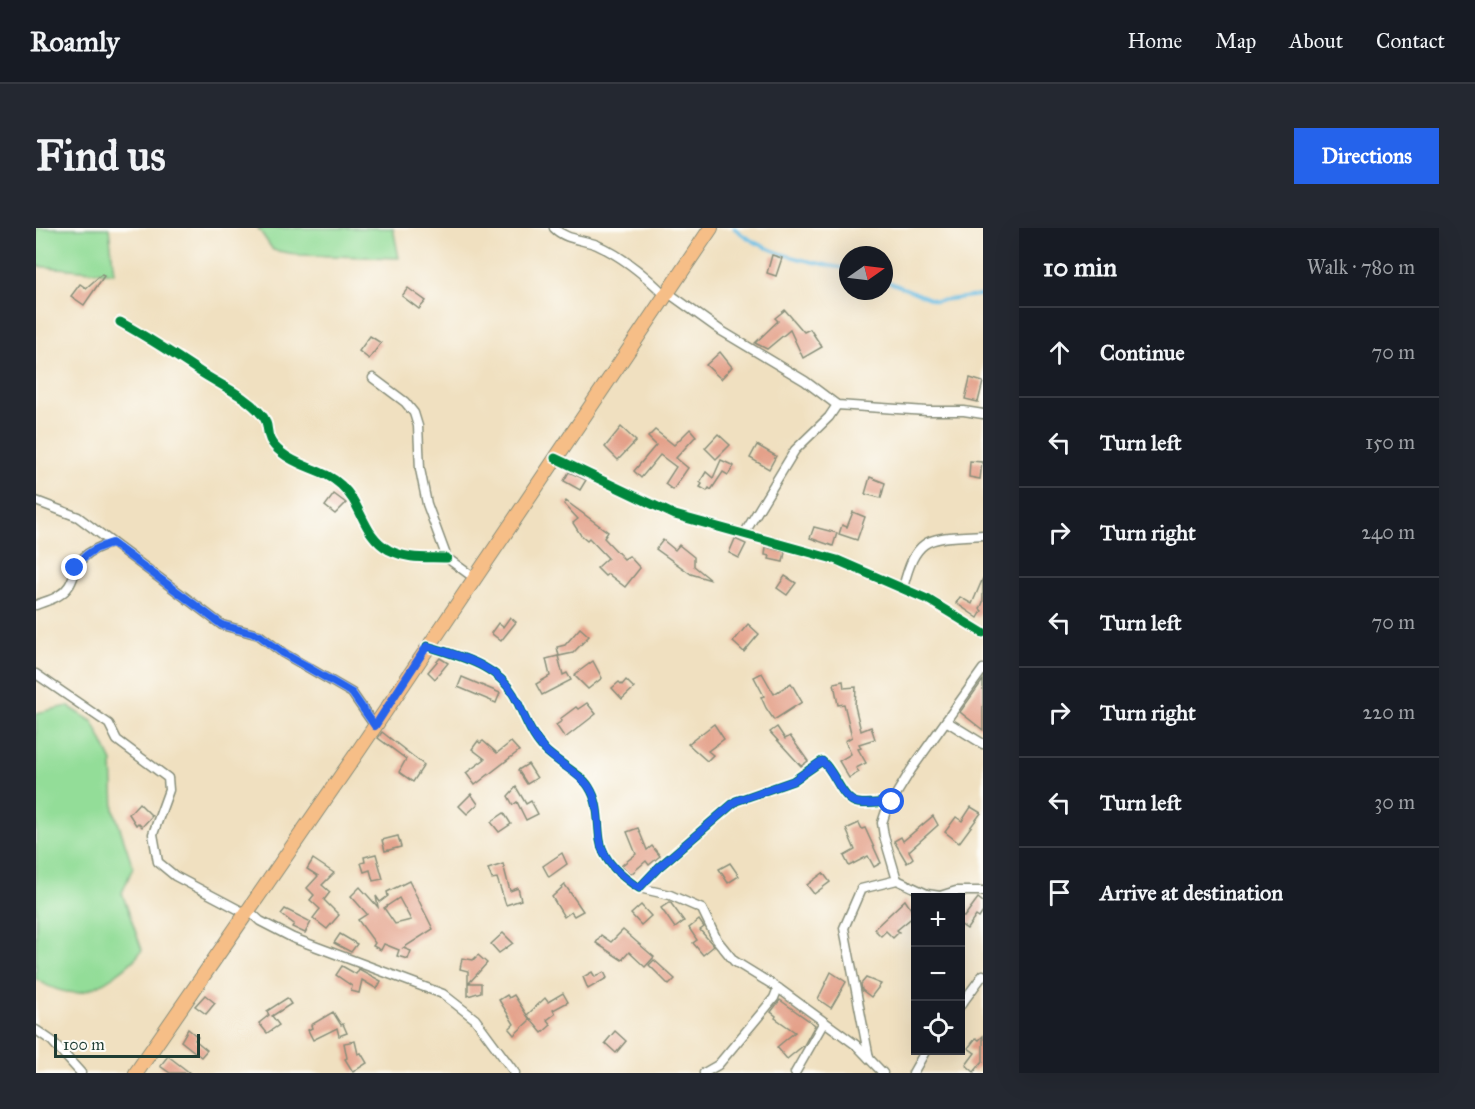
<!DOCTYPE html>
<meta charset="utf-8">
<style>
:root{--surface:#171b24;--page:#242831;--text:#f1f3f6;--muted:#9ea1a6;--line:#363941;--accent:#2563eb}
body{margin:0;font-family:"IM FELL Great Primer",serif;background:var(--page);color:var(--text)}
.controls{position:absolute;right:18px;bottom:18px;display:grid;overflow:hidden;border-radius:0px;box-shadow:0 6px 24px #0002}
.controls button{width:54px;height:54px;display:grid;place-items:center;padding:0;border:0;border-bottom:2px solid var(--line);background:var(--surface);color:var(--text);font:30px sans-serif}
.compass{position:absolute;left:803px;top:18px;width:54px;height:54px;border-radius:50%;background:var(--surface);box-shadow:0 6px 24px #0002;rotate:76deg}
.scale{position:absolute;left:18px;bottom:15px;width:146px;box-sizing:border-box;padding-left:6px;border:3px solid #1f3d34;border-top:0;font-size:16px;line-height:21px;white-space:nowrap;color:#1f3d34;-webkit-text-stroke:4px #fdfcf7;paint-order:stroke}
.stop{position:absolute;width:18px;height:18px;margin:-14px;border:4px solid #2563eb;border-radius:50%;background:#fff}
.stop.end{background:#2563eb;border-color:#fff;box-shadow:0 2px 6px #0008}
.list{margin:0;padding:0;list-style:none}
h2{display:flex;justify-content:space-between;align-items:center;height:78px;margin:0;padding:0 24px;font-size:26px}
h2 small{font-size:20px;font-weight:400;color:var(--muted)}
.list li{display:grid;grid-template-columns:39px 1fr auto;gap:18px;align-items:center;box-sizing:border-box;height:90px;padding:0 24px;border-top:2px solid var(--line)}
.list b{display:block;font-size:22px;white-space:nowrap}
.list em{font-size:20px;font-style:normal;color:var(--muted)}
.icon{flex:none;width:33px;height:33px;fill:none;stroke:currentColor;stroke-width:2;stroke-linecap:round;stroke-linejoin:round}
.map{position:relative;flex:none;width:947px;height:845px;overflow:hidden;border-radius:0px}
header{display:flex;align-items:center;gap:36px;box-sizing:border-box;height:84px;padding:0 30px;background:var(--surface);border-bottom:2px solid var(--line)}
header strong{font-size:28px}
nav{display:flex;gap:33px;margin-inline-start:auto;font-size:21px}
.intro{display:flex;align-items:center;justify-content:space-between;box-sizing:border-box;height:144px;padding:0 36px}
h1{margin:0;font-size:42px}
.button{padding:15px 27px;border-radius:0px;background:var(--accent);color:#fff;font-size:21px;font-weight:700}
main{display:flex;gap:36px;padding:0 36px}
aside{flex:1;background:var(--surface);border-radius:0px;box-shadow:0 6px 24px #0002}
.map>svg:first-child{display:block}
.green{fill:#93dd98;stroke:#598d66;stroke-width:1.5}
.lines{fill:none;stroke-linecap:round;stroke-linejoin:round}
.stream{stroke:#68bee5;stroke-width:3}
.building{fill:#e4a18a;fill-rule:evenodd}
.minor-casing{stroke:#888e7a;stroke-width:11}
.primary-casing{stroke:#888e7a;stroke-width:16}
.minor{stroke:#fff;stroke-width:8}
.primary{stroke:#f6be87;stroke-width:14}
.cycleway-casing{stroke:#fdfcf7;stroke-width:13}
.cycleway{stroke:#00873e;stroke-width:9}
.route{stroke:#2563eb;stroke-width:8}
</style>
<header>
<strong>Roamly</strong>
<nav><a>Home</a><a>Map</a><a>About</a><a>Contact</a></nav>
</header>
<div class="intro"><h1>Find us</h1><a class="button">Directions</a></div>
<main>
<div class="map">
<svg width="947" height="845" viewBox="0 0 947 845">
<rect width="100%" height="100%" fill="#fdfcf7"/>
<filter id="ink" filterUnits="userSpaceOnUse"><feTurbulence type="fractalNoise" baseFrequency=".0167" numOctaves="2"/><feDisplacementMap in="SourceGraphic" scale="12" xChannelSelector="R" yChannelSelector="G"/><feConvolveMatrix kernelMatrix="1 2 1 2 8 2 1 2 1" color-interpolation-filters="sRGB"/></filter>
<filter id="wash" filterUnits="userSpaceOnUse"><feTurbulence type="fractalNoise" baseFrequency=".008" numOctaves="4" result="noise"/><feDisplacementMap in="SourceGraphic" scale="24" xChannelSelector="R" yChannelSelector="G"/><feGaussianBlur stdDeviation="1.35" result="paint"/><feColorMatrix in="noise" values="0 0 0 0 0 0 0 0 0 0 0 0 0 0 0 0 0 1.4 0 .05"/><feComposite in="paint" operator="in"/></filter>
<g filter="url(#wash)">
<rect width="100%" height="100%" fill="#f0e0c0"/>
<g class="green">
<polygon points="0,0 73,0 78,45 0,38"/>
<polygon points="222,0 357,0 363,30 264,27 237,22"/>
<path d="M32,478L57,494L76,534L78,582L97,639L86,665L106,722C96,737 63,761 45,764C30,767 12,759 0,751V485Z"/>
</g>
<g class="lines">
<g class="stream">
<path d="M698,0C728,26 774,34 812,41"/>
<polyline points="848,52 900,73 947,67"/>
</g>
</g>
<g id="blocks">
<g class="building">
<polygon points="736,27 746,30 740,48 731,45"/>
<polygon points="66,46 68,48 48,77 35,68 44,56 50,60"/>
<polygon points="372,60 390,73 383,81 366,68"/>
<polygon points="749,82 768,104 774,101 786,119 767,130 754,102 731,121 719,115 742,93 739,90"/>
<polygon points="334,108 345,115 333,131 323,123"/>
<polygon points="684,124 696,139 685,151 670,137"/>
<polygon points="934,150 947,154 942,174 929,171"/>
<polygon points="585,199 600,213 582,232 569,219"/>
<polygon points="654,201 660,208 640,230 652,240 637,262 629,256 640,239 624,227 605,250 598,243 620,217 612,209 619,202 638,217"/>
<polygon points="682,206 694,217 680,231 669,220"/>
<polygon points="721,217 740,228 733,241 714,230"/>
<polygon points="685,232 698,238 692,247 687,244 675,262 673,260 671,263 664,259 666,256 664,254 670,244 677,250"/>
<polygon points="934,233 946,234 944,251 933,249"/>
<polygon points="533,244 550,252 544,262 528,253"/>
<polygon points="834,249 849,255 845,270 829,266"/>
<polygon points="298,266 310,275 299,286 289,278"/>
<polygon points="530,273 572,304 568,310 588,331 593,328 604,340 589,359 572,346 569,348 561,340 572,330 553,310 551,312 544,306 537,295 542,291 528,276"/>
<polygon points="817,284 829,289 821,312 803,306 806,297 811,299"/>
<polygon points="778,299 801,305 797,318 774,310"/>
<polygon points="699,311 710,316 703,330 693,325"/>
<polygon points="627,312 639,322 643,317 658,329 658,338 675,352 655,346 620,321"/>
<polygon points="730,319 749,324 747,334 733,331 734,328 729,327"/>
<polygon points="749,348 760,355 751,367 741,360"/>
<polygon points="947,350 947,374 944,381 946,383 942,390 920,375 924,369 936,376"/>
<polygon points="474,389 480,394 465,413 455,405 462,395 467,399"/>
<polygon points="712,396 723,406 708,424 697,414"/>
<polygon points="544,400 553,408 537,425 523,428 521,419 529,417"/>
<polygon points="522,428 527,447 531,445 535,452 506,467 500,456 514,448 510,431"/>
<polygon points="404,430 412,435 399,451 392,444"/>
<polygon points="557,433 566,450 552,461 538,447"/>
<polygon points="726,445 738,466 755,455 766,474 738,492 730,480 725,469 728,468 718,449"/>
<polygon points="426,449 464,465 460,475 422,459"/>
<polygon points="590,452 598,460 586,471 576,460 583,454 586,457"/>
<polygon points="947,452 947,502 924,484"/>
<polygon points="807,453 808,460 820,459 819,478 825,503 835,499 839,511 823,516 825,520 822,521 830,535 820,540 823,544 813,550 803,533 815,526 809,513 816,509 808,476 802,477 798,455"/>
<polygon points="551,475 560,486 529,510 520,497 526,493 524,491 540,479 542,481"/>
<polygon points="678,496 688,511 672,523 677,527 671,533 652,516"/>
<polygon points="741,499 749,511 754,508 772,533 765,538 734,504"/>
<polygon points="346,504 388,537 377,554 363,544 370,531 342,510"/>
<polygon points="442,513 444,515 447,513 461,525 475,514 483,523 439,557 430,545 449,531 436,521"/>
<polygon points="492,536 501,550 491,556 482,542"/>
<polygon points="480,559 490,576 495,573 502,586 490,592 481,574 477,577 472,568"/>
<polygon points="435,566 442,576 431,586 423,578"/>
<polygon points="103,575 116,588 106,599 102,595 100,597 93,586"/>
<polygon points="935,579 945,585 923,615 909,604 920,589 926,593"/>
<polygon points="468,585 475,596 463,604 455,594"/>
<polygon points="897,588 902,597 873,623 877,630 871,635 858,613 865,609 867,613"/>
<polygon points="823,595 826,601 829,600 845,635 838,639 832,628 813,638 808,628 819,622 810,601"/>
<polygon points="602,600 611,622 616,618 624,628 613,637 610,633 595,646 585,638 600,626 591,604"/>
<polygon points="362,608 365,619 349,623 346,612"/>
<polygon points="526,625 531,636 513,649 507,638"/>
<polygon points="340,626 347,651 337,653 334,642 328,644 325,635 329,634 328,629"/>
<polygon points="277,631 298,645 286,657 294,664 288,672 303,687 291,701 277,690 284,681 274,672 278,667 271,660 282,648 271,641"/>
<polygon points="694,635 703,648 692,655 683,641"/>
<polygon points="467,636 474,663 482,660 485,672 470,677 461,650 456,651 452,641"/>
<polygon points="787,645 794,654 778,666 771,657"/>
<path d="M373,653L397,701L367,720L375,723L372,731L361,728L363,722L348,716L345,722L337,718L339,715L322,692L331,686L315,668L324,659L342,679L340,668L344,674L352,668L351,664ZM363,670L375,692L359,696L348,680Z"/>
<polygon points="529,657 547,683 538,688 535,684 528,689 516,669"/>
<polygon points="942,670 947,674 947,684 943,690 940,688 931,701 924,696 924,687 928,689"/>
<polygon points="869,672 879,687 861,702 863,704 857,710 850,703 845,708 838,701"/>
<polygon points="634,674 648,693 639,700 625,680"/>
<polygon points="605,677 615,688 605,697 595,686"/>
<polygon points="249,681 275,694 269,705 256,699 258,696 245,686"/>
<polygon points="663,692 668,699 664,702 678,718 667,727 657,715 661,712 653,700"/>
<polygon points="587,702 618,729 609,739 593,724 586,732 560,715 565,707 575,714"/>
<polygon points="467,705 477,715 463,725 455,716"/>
<polygon points="304,706 321,716 315,724 298,715"/>
<polygon points="442,727 451,735 433,755 445,755 445,764 432,768 432,743 424,741 426,730 437,732"/>
<polygon points="618,732 639,751 633,757 613,737"/>
<polygon points="306,738 320,746 323,741 345,753 341,761 326,752 323,765 315,763 316,758 300,747"/>
<polygon points="556,744 559,749 568,744 571,750 552,761 547,749"/>
<polygon points="795,744 810,754 795,780 782,771"/>
<polygon points="830,750 845,756 835,769 826,762 825,756"/>
<polygon points="527,765 532,774 517,782 519,786 511,792 515,797 506,805 491,787 509,770 512,774"/>
<polygon points="169,767 179,775 170,786 159,778"/>
<polygon points="471,767 473,770 478,767 494,792 478,807 473,801 478,796 463,772"/>
<polygon points="251,770 255,776 236,788 243,797 231,805 223,795 233,787 231,783"/>
<polygon points="744,772 779,797 768,817 751,831 741,819 759,804 739,790 740,788 735,784"/>
<polygon points="297,784 305,797 307,796 311,805 303,808 301,800 277,812 272,802 276,800 275,797"/>
<polygon points="152,801 162,809 159,812 171,822 165,829 145,813"/>
<polygon points="579,803 590,813 580,825 569,815"/>
<polygon points="947,808 947,833 938,844 930,837 939,825 932,820 940,810 943,812"/>
<polygon points="319,813 322,826 325,825 331,835 317,844 309,831 311,830 308,815"/>
<polygon points="132,828 154,845 134,845 124,838"/>
</g>
</g>
</g>
<g filter="url(#ink)">
<use href="#blocks" fill-opacity="0" stroke="#888e7a" stroke-width="1.5"/>
<g class="lines">
<g class="minor-casing">
<g id="minor">
<path d="M518,0C530,12 546,11 561,17C586,28 610,48 629,67"/>
<polyline points="631,64 684,102 769,153 801,177 891,183 928,183 947,186"/>
<path d="M84,94C113,110 139,127 166,145C186,158 210,168 226,187C237,199 224,208 246,225C264,240 288,241 305,257C327,277 326,307 353,322C373,332 390,329 411,330"/>
<polyline points="337,150 369,174 378,185 382,198 384,241 391,276 411,330 437,349"/>
<polyline points="519,230 639,287 801,332 893,372 947,405"/>
<polyline points="0,273 42,289 186,397 223,407 247,425 316,465 339,498"/>
<polyline points="708,306 759,222 793,189 801,177"/>
<path d="M867,360C881,304 894,311 947,307"/>
<path d="M0,377C7,374 16,372 22,368C48,353 27,328 76,315"/>
<path d="M391,418C426,429 465,438 481,474C489,490 495,507 508,521C519,533 547,548 553,559C564,576 561,593 564,612C567,634 586,649 603,660L623,639L700,573L757,553L786,533C799,543 806,573 822,575C833,577 845,574 856,574"/>
<polyline points="0,446 73,496 81,512 132,550 133,562 117,606 122,634 139,648 209,685"/>
<polyline points="910,493 947,516"/>
<polyline points="861,652 891,666 904,668 920,663 947,663"/>
<polyline points="603,660 634,667 666,681 681,712 698,733 742,760 820,817 847,845"/>
<polyline points="211,681 224,693 257,710 407,766 439,791 479,845"/>
<polyline points="924,778 947,747"/>
<polyline points="0,802 16,813 45,845"/>
<polyline points="833,830 808,700 825,661 861,652 848,608 846,595 850,583 875,542 947,441"/>
<polyline points="668,845 682,837 738,770 742,760"/>
<polyline points="759,845 788,794"/>
<polyline points="877,845 890,822"/>
</g>
</g>
<g class="primary-casing">
<polyline id="primary" points="100,845 323,522 675,0"/>
</g>
<use href="#minor" class="minor"/>
<use href="#primary" class="primary"/>
<g class="cycleway-casing">
<g id="cycleway">
<path d="M84,94C113,110 139,127 166,145C186,158 210,168 226,187C237,199 224,208 246,225C264,240 288,241 305,257C327,277 326,307 353,322C373,332 390,329 411,330"/>
<polyline points="519,230 639,287 801,332 893,372 947,405"/>
<path d="M391,418C426,429 465,438 481,473C489,490 495,507 508,521C519,533 547,547 553,559C564,576 561,593 564,612C567,634 586,649 603,660L623,639L700,573L757,553L786,533C799,543 806,573 822,575C833,577 845,574 856,574"/>
</g>
</g>
<use href="#cycleway" class="cycleway"/>
</g>
</g>
<g class="lines" filter="url(#ink)">
<path class="route" d="M39,340C49,325 59,320 76,315L186,397L223,407L247,425L316,465L339,498L391,418C425,428 465,438 481,473C489,490 495,507 508,521C519,533 546,547 553,559C564,576 561,593 564,612C567,634 586,649 603,660L623,639L700,573L757,553L786,533C799,544 806,573 822,575C833,577 845,574 856,574"/>
</g>
</svg>
<div class="controls">
<button>+</button>
<button>−</button>
<button><svg class="icon" aria-label="locate" viewBox="0 0 24 24"><circle cx="12" cy="12" r="6"/><path d="M12 2v4M12 18v4M2 12h4M18 12h4"/></svg></button>
</div>
<svg class="compass" viewBox="-18 -18 36 36"><path d="M0-13l5 13h-10z" fill="#e53935"/><path d="M0 13l5-13h-10z" fill="#9ea1a6"/></svg>
<div class="scale">100 m</div>
<div class="stop" style="left:856px;top:574px"></div>
<div class="stop end" style="left:39px;top:340px"></div>
</div>
<aside>
<h2>10 min<small>Walk · 780 m</small></h2>
<ul class="list">
<li><svg class="icon" aria-label="ahead" viewBox="0 0 24 24"><path d="M12 20V5M6 11l6-6 6 6"/></svg><div><b>Continue</b></div><em>70 m</em></li>
<li><svg class="icon" aria-label="left" viewBox="0 0 24 24"><path d="M17 20v-9H6M10 6l-5 5 5 5"/></svg><div><b>Turn left</b></div><em>150 m</em></li>
<li><svg class="icon" aria-label="right" viewBox="0 0 24 24"><path d="M7 20v-9h11M14 6l5 5-5 5"/></svg><div><b>Turn right</b></div><em>240 m</em></li>
<li><svg class="icon" aria-label="left" viewBox="0 0 24 24"><path d="M17 20v-9H6M10 6l-5 5 5 5"/></svg><div><b>Turn left</b></div><em>70 m</em></li>
<li><svg class="icon" aria-label="right" viewBox="0 0 24 24"><path d="M7 20v-9h11M14 6l5 5-5 5"/></svg><div><b>Turn right</b></div><em>220 m</em></li>
<li><svg class="icon" aria-label="left" viewBox="0 0 24 24"><path d="M17 20v-9H6M10 6l-5 5 5 5"/></svg><div><b>Turn left</b></div><em>30 m</em></li>
<li><svg class="icon" aria-label="arrive" viewBox="0 0 24 24"><path d="M6 21V4h12l-3 4 3 4H6"/></svg><div><b>Arrive at destination</b></div></li>
</ul>
</aside>
</main>
